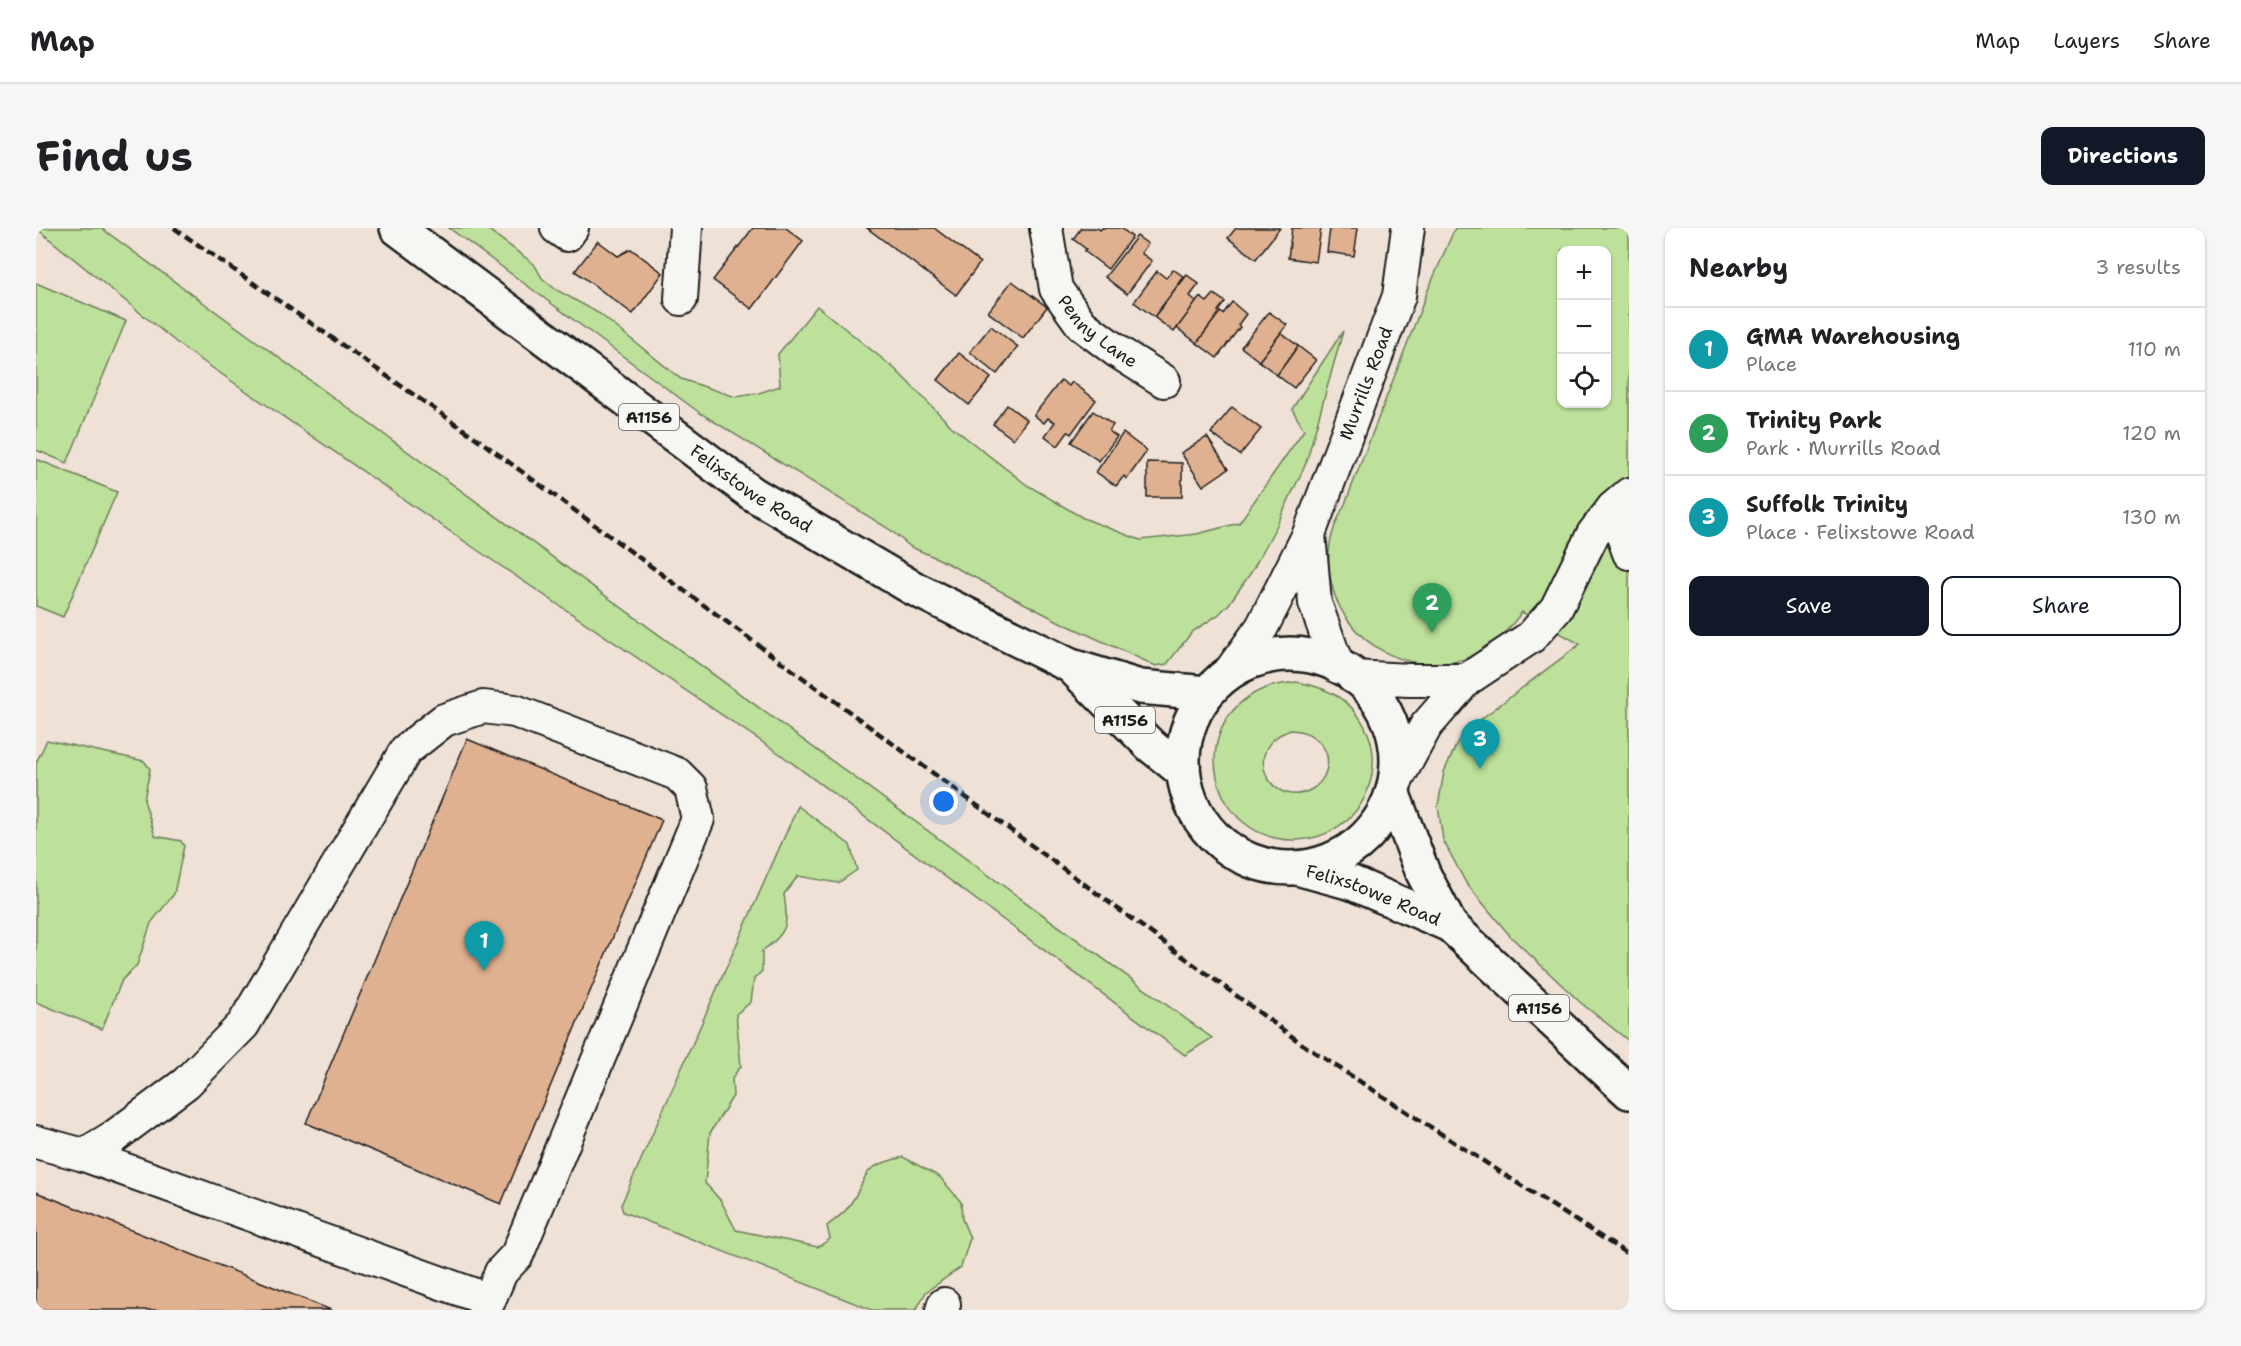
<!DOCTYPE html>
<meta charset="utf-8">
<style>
:root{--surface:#fff;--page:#f6f6f6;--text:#202124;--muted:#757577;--line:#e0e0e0;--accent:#111827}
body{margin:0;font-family:"Shantell Sans",sans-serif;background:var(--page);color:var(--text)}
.controls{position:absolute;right:18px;top:18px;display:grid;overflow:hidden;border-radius:12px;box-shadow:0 2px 4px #0004}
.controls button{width:54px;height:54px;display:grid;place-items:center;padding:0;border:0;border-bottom:2px solid var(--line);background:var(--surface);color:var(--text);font:30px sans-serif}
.you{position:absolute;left:908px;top:574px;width:21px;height:21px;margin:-15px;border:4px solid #fff;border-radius:50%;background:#1a73e8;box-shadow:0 0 0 9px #1a73e833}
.badge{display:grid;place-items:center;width:39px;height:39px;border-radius:50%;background:var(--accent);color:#fff;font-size:20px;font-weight:700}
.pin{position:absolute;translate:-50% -50px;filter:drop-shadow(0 2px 3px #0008)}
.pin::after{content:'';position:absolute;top:32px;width:21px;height:18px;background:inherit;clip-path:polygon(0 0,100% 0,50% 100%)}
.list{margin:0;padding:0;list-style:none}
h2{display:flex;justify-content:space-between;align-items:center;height:78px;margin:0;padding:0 24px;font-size:26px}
h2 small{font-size:20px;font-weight:400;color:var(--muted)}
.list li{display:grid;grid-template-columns:39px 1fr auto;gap:18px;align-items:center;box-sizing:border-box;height:84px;padding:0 24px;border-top:2px solid var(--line)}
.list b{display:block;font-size:22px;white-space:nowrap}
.list p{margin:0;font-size:20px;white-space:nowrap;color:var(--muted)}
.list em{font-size:20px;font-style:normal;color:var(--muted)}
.actions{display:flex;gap:12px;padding:18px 24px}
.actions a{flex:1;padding:14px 0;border:2px solid var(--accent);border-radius:12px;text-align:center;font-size:21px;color:var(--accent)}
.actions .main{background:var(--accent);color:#fff}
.icon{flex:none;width:33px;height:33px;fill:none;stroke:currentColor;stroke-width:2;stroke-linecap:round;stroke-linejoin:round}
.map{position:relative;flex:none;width:1593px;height:1082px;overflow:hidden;border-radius:12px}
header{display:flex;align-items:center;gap:36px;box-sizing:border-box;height:84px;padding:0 30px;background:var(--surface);border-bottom:2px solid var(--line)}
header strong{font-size:28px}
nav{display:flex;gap:33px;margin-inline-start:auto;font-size:21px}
.intro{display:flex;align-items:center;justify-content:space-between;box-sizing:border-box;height:144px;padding:0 36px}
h1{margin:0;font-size:42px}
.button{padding:15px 27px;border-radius:12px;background:var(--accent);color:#fff;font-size:21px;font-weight:700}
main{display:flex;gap:36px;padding:0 36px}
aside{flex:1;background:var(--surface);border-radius:12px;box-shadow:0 2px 4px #0004}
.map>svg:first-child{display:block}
.green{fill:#bde09a;stroke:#6c7e5b;stroke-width:1.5;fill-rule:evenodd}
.building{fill:#e0b191;stroke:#1c1c1c;stroke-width:1.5}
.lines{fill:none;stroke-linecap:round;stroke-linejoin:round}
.minor-casing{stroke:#1c1c1c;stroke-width:36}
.major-casing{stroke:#1c1c1c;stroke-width:38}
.minor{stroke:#f6f6f2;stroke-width:32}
.major{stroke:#f6f6f2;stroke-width:33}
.rail{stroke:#1c1c1c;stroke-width:4.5;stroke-dasharray:9 4.5;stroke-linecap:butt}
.labels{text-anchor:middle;stroke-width:5;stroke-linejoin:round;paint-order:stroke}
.shield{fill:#f6f6f2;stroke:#5d5d5c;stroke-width:1.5}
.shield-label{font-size:16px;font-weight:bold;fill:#1c1c1c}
.street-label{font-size:18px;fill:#1c1c1c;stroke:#f6f6f2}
</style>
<header>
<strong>Map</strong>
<nav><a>Map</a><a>Layers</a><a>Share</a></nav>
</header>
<div class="intro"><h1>Find us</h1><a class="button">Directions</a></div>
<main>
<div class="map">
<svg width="1593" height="1082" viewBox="0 0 1593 1082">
<rect width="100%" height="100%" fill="#efe1d5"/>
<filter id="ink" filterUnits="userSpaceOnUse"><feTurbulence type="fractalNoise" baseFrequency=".0167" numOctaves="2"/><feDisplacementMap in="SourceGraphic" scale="12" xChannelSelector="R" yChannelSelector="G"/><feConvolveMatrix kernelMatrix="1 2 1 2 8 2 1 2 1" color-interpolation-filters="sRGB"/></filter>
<g filter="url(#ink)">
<g class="green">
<polygon points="0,0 65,0 1176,810 1149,827 744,526 447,326 146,119"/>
<polygon points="413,0 450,0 498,36 506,50 519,61 564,86 645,151 700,169 723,165 744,158 742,126 781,78 859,141 916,199 991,257 1047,290 1104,312 1161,306 1203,295 1268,202 1256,181 1307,103 1270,235 1241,297 1216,343 1193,376 1182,387 1156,404 1131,436 1120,438 1022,393 903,331 875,319 853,301 664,185"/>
<path d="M1419,0H1593V813L1545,775L1475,709L1430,655L1407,612L1402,578L1408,544L1422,513L1445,491L1544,416L1486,384C1477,395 1469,407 1458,415C1392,465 1297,420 1293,337C1291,315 1299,295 1309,276L1392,62ZM1526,22H1570V176H1526Z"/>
<polygon points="0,55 90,93 31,235 0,222"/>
<polygon points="0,231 81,264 27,389 0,378"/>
<path d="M1260,454C1293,459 1321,475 1333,508C1342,533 1336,565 1318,585C1302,602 1281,612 1258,612C1174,612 1148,497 1225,462C1236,457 1248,456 1260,454ZM1255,502C1279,503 1300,523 1288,548C1285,554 1281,558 1276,561C1236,585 1201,519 1255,502Z"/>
<polygon points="11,512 108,533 114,541 108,572 119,608 145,613 148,618 138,666 115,695 101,737 86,752 66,801 0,774 0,535"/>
<path d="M762,578L814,617L821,642L802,655L762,648L748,666C752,697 753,704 726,723V743L718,751L715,774L700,786L705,838L696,850L697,868L674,905L669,955L685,973L700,1002L782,1019L794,1011L791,998C798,992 808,986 813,978C836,945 820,941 867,929L904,949L925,974L926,991L934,1010L925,1039L890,1064L880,1082H836L587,984L585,977Z"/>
</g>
<g class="building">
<polygon points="717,0 750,0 767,13 716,81 677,52"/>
<polygon points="831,0 898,0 944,35 920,67"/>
<polygon points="1045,0 1061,0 1064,2 1066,0 1085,0 1096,9 1072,41 1048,23 1050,21 1037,11"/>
<polygon points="1200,0 1244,0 1220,31 1192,10"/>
<polygon points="1256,0 1285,0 1280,34 1252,30"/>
<polygon points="1294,0 1322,0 1318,28 1291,24"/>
<polygon points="1101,8 1112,16 1105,25 1116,33 1091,66 1069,49"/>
<polygon points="562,13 582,28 595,21 627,45 597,86 539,43"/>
<polygon points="1137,41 1148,49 1118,89 1098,74 1121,43 1130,50"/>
<polygon points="1151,47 1163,56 1154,68 1161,74 1138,104 1118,89"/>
<polygon points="976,53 1011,79 987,110 952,84"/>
<polygon points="1178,66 1189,74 1182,83 1184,84 1161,115 1141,100 1164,69 1171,74"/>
<polygon points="1196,74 1210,86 1202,97 1204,99 1181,130 1161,115 1184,84 1187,86"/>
<polygon points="1233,84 1251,97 1223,133 1205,119"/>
<polygon points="955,98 982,119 961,146 934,124"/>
<polygon points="1245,105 1262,118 1241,147 1223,133"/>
<polygon points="1262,118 1280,132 1258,160 1241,147"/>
<polygon points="923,125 955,150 933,177 902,152"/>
<polygon points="1025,152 1033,158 1036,154 1060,172 1035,206 1032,204 1022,218 1009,208 1019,194 1012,190 1008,195 998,187"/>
<polygon points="971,177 991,192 977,211 957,196"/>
<polygon points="1196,179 1225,201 1204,227 1175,205"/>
<polygon points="1057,183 1077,197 1073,203 1081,209 1063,233 1035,214"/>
<polygon points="1087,205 1111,223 1091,251 1088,248 1080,258 1060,244"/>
<polygon points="1171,209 1192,241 1167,258 1145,225"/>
<polygon points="1111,234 1146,235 1146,269 1111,269"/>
<polygon points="431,511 626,592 465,976 270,895"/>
<polygon points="0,964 295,1082 0,1082"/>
</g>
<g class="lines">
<g class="minor-casing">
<g id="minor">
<polyline points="521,0 531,7 536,0"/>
<path id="s1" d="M1010,0L1020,61L1046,97L1082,124L1128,153"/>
<polyline points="645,71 650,0"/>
<polyline points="1577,280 1593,325"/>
<polyline points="1273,306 1279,375 1302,439"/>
<path id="s2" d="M1193,445L1226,399L1273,306L1363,68L1372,0"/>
<polyline points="1317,449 1372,452 1430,452 1390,498 1361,551"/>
<polyline points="1430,452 1495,409 1520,381 1557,306 1577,280 1593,266"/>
<polyline points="0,914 48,927 79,908 150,855 207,797 370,522 408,492 447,479 479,483 641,546 655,560 662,591 481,1027 465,1044 449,1082"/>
<polyline points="48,927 453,1072"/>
<polyline points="906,1082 908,1076"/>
</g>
</g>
<g class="major-casing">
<g id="major">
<path id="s3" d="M361,0L717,266L877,360L1035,438L1104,459L1171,465"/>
<circle cx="1254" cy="533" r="107"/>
<polyline points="1038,441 1115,518 1146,543"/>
<polyline points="1358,569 1387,645 1414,697 1593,864"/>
<path id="s4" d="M1261,640L1316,655L1414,697"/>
</g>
</g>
<use href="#minor" class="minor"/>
<use href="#major" class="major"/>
<polyline class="rail" points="138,0 440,210 1269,818 1593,1027"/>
</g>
</g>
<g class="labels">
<g class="shield">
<rect x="583" y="176" width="60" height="26" rx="4.5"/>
<rect x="1059" y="479" width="60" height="26" rx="4.5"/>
<rect x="1473" y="767" width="60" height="26" rx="4.5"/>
</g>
<g class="shield-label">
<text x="613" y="195">A1156</text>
<text x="1089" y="498">A1156</text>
<text x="1503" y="786">A1156</text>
</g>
<g class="street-label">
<text dy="6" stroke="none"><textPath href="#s1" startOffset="122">Penny Lane</textPath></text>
<text dy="6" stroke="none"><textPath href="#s2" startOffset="322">Murrills Road</textPath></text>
<text dy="6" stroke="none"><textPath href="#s3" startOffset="440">Felixstowe Road</textPath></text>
<text dy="6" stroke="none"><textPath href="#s4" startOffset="81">Felixstowe Road</textPath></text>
</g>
</g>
</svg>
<div class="controls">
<button>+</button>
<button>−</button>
<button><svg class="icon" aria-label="locate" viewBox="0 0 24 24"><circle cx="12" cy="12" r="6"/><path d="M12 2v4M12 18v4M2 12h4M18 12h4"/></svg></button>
</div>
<div class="you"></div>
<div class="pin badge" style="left:448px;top:743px;background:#0f9aa8">1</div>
<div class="pin badge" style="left:1396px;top:405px;background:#2e9e5b">2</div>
<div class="pin badge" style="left:1444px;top:541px;background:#0f9aa8">3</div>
</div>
<aside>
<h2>Nearby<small>3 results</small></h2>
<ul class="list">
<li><span class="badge" style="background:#0f9aa8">1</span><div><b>GMA Warehousing</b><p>Place</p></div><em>110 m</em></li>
<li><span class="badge" style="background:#2e9e5b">2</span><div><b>Trinity Park</b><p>Park · Murrills Road</p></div><em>120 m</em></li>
<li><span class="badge" style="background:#0f9aa8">3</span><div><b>Suffolk Trinity</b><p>Place · Felixstowe Road</p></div><em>130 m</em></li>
</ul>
<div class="actions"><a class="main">Save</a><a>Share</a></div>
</aside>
</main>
